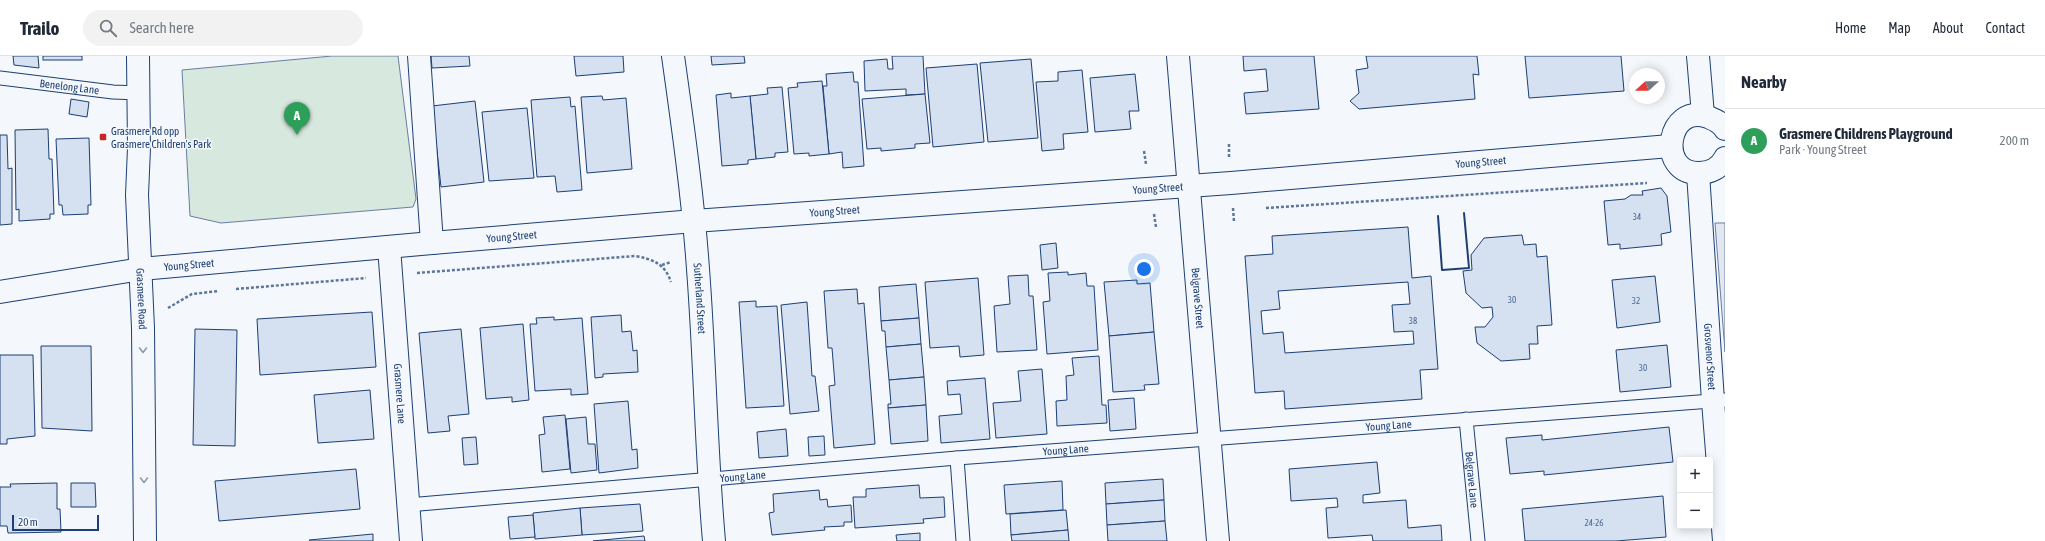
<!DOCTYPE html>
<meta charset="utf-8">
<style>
:root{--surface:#fff;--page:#f2f2f3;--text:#1f2937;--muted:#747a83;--line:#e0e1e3;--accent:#0f766e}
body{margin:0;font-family:"Asap Condensed",sans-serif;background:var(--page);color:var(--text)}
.controls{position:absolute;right:12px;bottom:12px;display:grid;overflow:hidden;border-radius:4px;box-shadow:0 2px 10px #0003}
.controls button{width:36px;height:36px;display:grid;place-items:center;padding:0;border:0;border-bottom:1px solid var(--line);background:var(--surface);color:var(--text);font:20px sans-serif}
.compass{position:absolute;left:1629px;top:12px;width:36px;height:36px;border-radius:50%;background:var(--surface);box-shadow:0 2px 10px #0003;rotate:249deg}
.scale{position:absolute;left:12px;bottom:10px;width:87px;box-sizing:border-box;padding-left:4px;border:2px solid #1d3f73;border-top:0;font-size:11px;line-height:14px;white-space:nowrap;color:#1d3f73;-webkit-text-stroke:3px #f4f7fb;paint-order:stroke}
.you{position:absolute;left:1144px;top:213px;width:14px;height:14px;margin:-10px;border:3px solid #fff;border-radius:50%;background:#1a73e8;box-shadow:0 0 0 6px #1a73e833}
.badge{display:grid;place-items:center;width:26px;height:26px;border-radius:50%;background:var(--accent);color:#fff;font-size:13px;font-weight:700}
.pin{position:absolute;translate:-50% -33px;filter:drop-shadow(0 1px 2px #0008)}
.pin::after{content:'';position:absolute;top:21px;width:14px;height:12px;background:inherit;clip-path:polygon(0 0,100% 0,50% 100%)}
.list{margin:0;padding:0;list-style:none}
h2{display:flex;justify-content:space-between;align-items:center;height:52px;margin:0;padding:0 16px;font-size:17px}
h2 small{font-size:13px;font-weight:400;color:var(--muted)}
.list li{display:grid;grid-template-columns:26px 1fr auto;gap:12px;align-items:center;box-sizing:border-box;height:64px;padding:0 16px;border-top:1px solid var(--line)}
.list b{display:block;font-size:15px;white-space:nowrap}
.list p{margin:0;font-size:13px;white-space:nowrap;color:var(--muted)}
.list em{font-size:13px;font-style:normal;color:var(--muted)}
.icon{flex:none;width:22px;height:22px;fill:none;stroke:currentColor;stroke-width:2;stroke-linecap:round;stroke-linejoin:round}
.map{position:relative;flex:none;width:1725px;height:485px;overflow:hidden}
header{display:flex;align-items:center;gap:24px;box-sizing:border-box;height:56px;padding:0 20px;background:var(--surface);border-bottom:1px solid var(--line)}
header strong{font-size:19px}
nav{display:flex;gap:22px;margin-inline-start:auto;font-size:14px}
.search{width:280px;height:36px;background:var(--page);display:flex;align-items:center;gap:10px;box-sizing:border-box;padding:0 14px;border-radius:22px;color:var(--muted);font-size:15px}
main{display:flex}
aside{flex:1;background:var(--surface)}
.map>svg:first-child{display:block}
.green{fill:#d7e8df;stroke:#687fa3}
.parking{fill:#e3e8f0;stroke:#687fa3}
.building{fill:#d5e0f0;stroke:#1d3f73;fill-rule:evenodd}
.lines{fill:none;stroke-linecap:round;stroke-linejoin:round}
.lane-casing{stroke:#1d3f73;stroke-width:15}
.street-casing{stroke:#1d3f73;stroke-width:24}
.secondary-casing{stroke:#1d3f73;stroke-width:24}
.path{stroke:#5e769c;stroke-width:2.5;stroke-dasharray:3 2;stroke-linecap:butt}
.lane{stroke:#f4f7fb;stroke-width:13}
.street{stroke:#f4f7fb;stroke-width:22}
.secondary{stroke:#f4f7fb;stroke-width:22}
.wall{stroke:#1d3f73;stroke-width:2}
.oneway{stroke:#889bb7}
.poi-dot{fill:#c62828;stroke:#f4f7fb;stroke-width:1.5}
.labels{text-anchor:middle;stroke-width:3;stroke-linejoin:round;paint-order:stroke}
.number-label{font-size:9px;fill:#4b6792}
.street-label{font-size:11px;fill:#1d3f73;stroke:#f4f7fb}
.poi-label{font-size:11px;fill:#1d3f73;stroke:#f4f7fb;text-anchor:start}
</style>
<header>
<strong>Trailo</strong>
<div class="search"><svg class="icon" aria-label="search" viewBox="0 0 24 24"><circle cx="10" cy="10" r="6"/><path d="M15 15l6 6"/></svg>Search here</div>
<nav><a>Home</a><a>Map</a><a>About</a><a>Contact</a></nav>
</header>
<main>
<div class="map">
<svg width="1725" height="485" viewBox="0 0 1725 485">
<rect width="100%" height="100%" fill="#f4f7fb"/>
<polygon class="green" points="332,0 398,0 416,143 413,151 221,167 190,160 182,14"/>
<polygon class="parking" points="1715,167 1725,167 1725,296"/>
<g class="building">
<polygon points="13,0 38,0 39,12 14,9"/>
<rect x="43" y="0" width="39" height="4"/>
<polygon points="431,0 469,0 470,10 432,12"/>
<polygon points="574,0 623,0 624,16 576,20"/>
<polygon points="711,0 744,0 745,7 712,9"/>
<polygon points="892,0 923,0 925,38 906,39 906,33 865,35 864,5 887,3 888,13 893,13"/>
<polygon points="1243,0 1314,0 1319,53 1246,58 1244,37 1268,35 1266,13 1244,15"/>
<polygon points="1366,0 1477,0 1479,19 1473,18 1475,43 1359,53 1350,45 1359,37 1356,14 1368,12"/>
<polygon points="1525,0 1621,0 1624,35 1529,42"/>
<polygon points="1031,3 1038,82 988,86 980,7"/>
<polygon points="977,8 984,86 933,91 926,12"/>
<polygon points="1082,14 1088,76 1063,78 1064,93 1042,95 1036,26 1058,25 1058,16"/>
<polygon points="853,16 854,26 858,26 864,110 843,112 842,96 829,98 823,30 827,30 826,18"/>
<polygon points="1135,18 1139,55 1129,55 1131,73 1095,76 1090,22"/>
<polygon points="822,25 829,98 809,100 809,97 794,98 788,32 798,31 797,27"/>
<polygon points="782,31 788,96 775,97 775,101 756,103 750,40 768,38 767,32"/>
<polygon points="731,37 731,42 750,40 756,103 748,104 748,108 722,110 716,39"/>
<polygon points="925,38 930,87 915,88 915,92 881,95 881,92 867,93 862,43"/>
<polygon points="602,40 603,44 626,42 632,113 587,117 581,41"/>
<polygon points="570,41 571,51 575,50 582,134 557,136 555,120 537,121 531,44"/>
<polygon points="71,43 89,46 87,61 69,58"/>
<polygon points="475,45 484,126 441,131 432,50"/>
<polygon points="527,52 534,122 489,125 482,56"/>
<polygon points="48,73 49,103 52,103 54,158 50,158 50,163 19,165 19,153 16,154 15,74"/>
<polygon points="0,79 7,79 8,113 12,112 12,168 0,169"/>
<polygon points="89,82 91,149 88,149 88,158 63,159 62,149 59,149 56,83"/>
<polygon points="1661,132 1667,140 1671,176 1661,178 1662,189 1620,193 1620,188 1608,189 1604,145 1625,143 1631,139 1643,139 1642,135"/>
<path d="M1408,171L1412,222L1431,220L1438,313L1420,314L1422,343L1285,353L1284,335L1255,337L1245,200L1273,198L1272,180ZM1408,226L1410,248L1392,249L1394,276L1413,275L1414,288L1285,297L1283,276L1263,278L1261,255L1280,253L1278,235Z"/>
<polygon points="1522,179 1524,189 1536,188 1537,201 1547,200 1552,269 1537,270 1538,288 1529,288 1530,303 1501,305 1477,287 1475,271 1485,271 1493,261 1492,251 1482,252 1466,237 1463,215 1472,214 1471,199 1484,182"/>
<polygon points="1056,187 1058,212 1042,214 1040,189"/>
<polygon points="1068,216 1068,219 1086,217 1087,230 1094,230 1098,294 1047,298 1043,246 1050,245 1048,217"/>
<polygon points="1028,219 1029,240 1033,240 1037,294 997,296 994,250 1010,248 1008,220"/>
<polygon points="1655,220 1660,266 1617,272 1612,224"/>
<polygon points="978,222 984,299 960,301 959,290 930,292 925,226"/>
<polygon points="1137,224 1137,228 1150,227 1154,276 1109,280 1104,226"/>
<polygon points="916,228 919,262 881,265 879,231"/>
<polygon points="857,233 858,248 864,247 875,388 834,392 829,330 835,329 832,292 828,292 824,235"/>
<polygon points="756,245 756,251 777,250 784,350 746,352 739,246"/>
<polygon points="807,246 812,320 815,320 819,355 790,358 781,249"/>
<polygon points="372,256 376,311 260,319 257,263"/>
<polygon points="621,259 622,276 631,275 633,295 637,294 638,316 603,318 603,321 595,322 591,261"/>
<polygon points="554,261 554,264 582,262 588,338 571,339 571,333 535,335 530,268 537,268 536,262"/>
<polygon points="919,262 921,288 886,291 885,275 882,275 881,265"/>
<polygon points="523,268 529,344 512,346 512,341 486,343 480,272"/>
<polygon points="195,273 237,274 235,390 193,389"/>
<polygon points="461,273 469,358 448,360 450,375 428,377 419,277"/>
<polygon points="1154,276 1159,328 1144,329 1145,334 1113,336 1109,280"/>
<polygon points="921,288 924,321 889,324 886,291"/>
<polygon points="1667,289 1671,331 1620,336 1616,294"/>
<polygon points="41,290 91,290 92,375 42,372"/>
<polygon points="0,299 33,299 35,380 7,383 7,388 0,388"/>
<polygon points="1099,300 1102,349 1106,349 1107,367 1057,370 1056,345 1067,344 1066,320 1074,319 1072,302"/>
<polygon points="1042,313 1047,378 996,382 993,347 1021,345 1018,315"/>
<polygon points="924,321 926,349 888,352 888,348 891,348 889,324"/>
<polygon points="985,322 990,383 941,387 939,360 962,358 960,338 948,339 947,325"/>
<polygon points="370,334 374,383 318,387 314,339"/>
<polygon points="1134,342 1136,373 1110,375 1108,344"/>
<polygon points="628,345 632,394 637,393 638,412 599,417 594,348"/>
<polygon points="926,349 928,385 891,388 888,352"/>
<polygon points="565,359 570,413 542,416 539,379 545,378 543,361"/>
<polygon points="586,361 588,388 595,388 597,414 571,417 566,363"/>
<polygon points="1669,371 1673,406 1544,419 1544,415 1510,418 1506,382 1542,379 1542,384"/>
<polygon points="786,373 788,400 759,402 757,376"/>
<polygon points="824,380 825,399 809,400 808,381"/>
<polygon points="476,381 478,408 464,409 462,382"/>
<polygon points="1377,406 1380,437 1363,439 1363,447 1406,444 1408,472 1441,469 1442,485 1373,485 1372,479 1328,482 1326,452 1338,451 1337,442 1291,445 1289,413"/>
<polygon points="356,413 360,453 219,465 215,425"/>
<polygon points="1163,423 1164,444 1106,448 1105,427"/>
<polygon points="1062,425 1063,454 1006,458 1004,429"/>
<polygon points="57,427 57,453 60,453 61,476 8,477 7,470 0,470 0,431 11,431 10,428"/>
<polygon points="71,427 95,427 96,451 71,451"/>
<polygon points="919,429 920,442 944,441 945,461 923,463 924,467 855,472 853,441 866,441 866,433"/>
<polygon points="819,434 820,444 827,443 828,451 851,449 852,466 844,466 844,470 824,471 825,474 772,479 769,457 774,456 773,438"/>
<polygon points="1663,440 1666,481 1616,485 1525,485 1522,453"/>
<polygon points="1164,444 1165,465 1107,469 1106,448"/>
<polygon points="640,448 643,475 582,479 580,452"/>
<polygon points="580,452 582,479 535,483 533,457"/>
<polygon points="1066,454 1068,474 1011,479 1010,458"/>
<polygon points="533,459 535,481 510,483 508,461"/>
<polygon points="1165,465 1167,485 1108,485 1107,469"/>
<polygon points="1068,474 1069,485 1012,485 1011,479"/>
<polygon points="920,477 920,485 897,485 896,479"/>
<polygon points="373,478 373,485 310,485 309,484"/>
<polygon points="644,480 645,485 593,485"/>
</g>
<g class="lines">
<g class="lane-casing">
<g id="lane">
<path id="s1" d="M0,22L113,36L139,37"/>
<path id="s2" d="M1466,363L1478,485"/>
<polyline points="957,402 963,485"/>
<path id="s3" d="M408,449L957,402L1725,344"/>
</g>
</g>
<g class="street-casing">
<g id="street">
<path id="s4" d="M138,0L139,92L137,139L143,272L145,485"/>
<polyline points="419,0 432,187"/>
<path id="s5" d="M673,0C683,71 693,142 698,213C705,304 706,395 714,485"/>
<polyline points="1698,0 1703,59"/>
<path d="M1725,73C1721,66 1715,64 1708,61C1667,46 1656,118 1699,117C1710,117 1720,112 1725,102"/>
<path id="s6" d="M1698,117L1713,345L1724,485"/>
<path id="s7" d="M389,191L411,485"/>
<path id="s8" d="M0,236L141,213L432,187L694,165L1231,127L1670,90"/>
</g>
</g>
<g class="secondary-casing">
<g id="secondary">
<path id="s9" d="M1178,0L1218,485"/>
</g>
</g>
<g class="path">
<polyline points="1229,88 1229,101"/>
<polyline points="1144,95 1146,108"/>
<polyline points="1233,152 1234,166"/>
<polyline points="1266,152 1647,127"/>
<polyline points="1154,158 1156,171"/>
<polyline points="662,209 671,206"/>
<path d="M417,217L635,200C653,203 665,208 671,226"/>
<polyline points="236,233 366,222"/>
<polyline points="168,252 192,238 219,235"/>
</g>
<use href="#lane" class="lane"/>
<use href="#street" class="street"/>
<use href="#secondary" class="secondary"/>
<polyline class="wall" points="1438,160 1442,214 1469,212 1464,157"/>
</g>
<defs><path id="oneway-chevron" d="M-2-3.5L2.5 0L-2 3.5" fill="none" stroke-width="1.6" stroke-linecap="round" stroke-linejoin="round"/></defs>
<g class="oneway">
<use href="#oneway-chevron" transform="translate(143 294) rotate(90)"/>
<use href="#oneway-chevron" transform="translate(144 424) rotate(90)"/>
</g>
<rect class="poi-dot" x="99" y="77" width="8" height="8" rx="2"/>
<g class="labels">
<g class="number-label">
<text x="1637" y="164">34</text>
<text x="1512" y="247">30</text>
<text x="1636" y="248">32</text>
<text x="1413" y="268">38</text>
<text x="1643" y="315">30</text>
<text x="1594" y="470">24-26</text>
</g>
<g class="street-label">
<text dy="4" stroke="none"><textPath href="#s1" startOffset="70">Benelong Lane</textPath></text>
<text dy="4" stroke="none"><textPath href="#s8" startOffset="1487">Young Street</textPath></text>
<text dy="4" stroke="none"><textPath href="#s8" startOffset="1163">Young Street</textPath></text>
<text dy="4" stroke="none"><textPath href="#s8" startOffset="839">Young Street</textPath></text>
<text dy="4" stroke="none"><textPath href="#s8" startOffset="515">Young Street</textPath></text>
<text dy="4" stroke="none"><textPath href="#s8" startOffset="191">Young Street</textPath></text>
<text dy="4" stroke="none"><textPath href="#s4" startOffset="243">Grasmere Road</textPath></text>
<text dy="4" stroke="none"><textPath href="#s5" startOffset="244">Sutherland Street</textPath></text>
<text dy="4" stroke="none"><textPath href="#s9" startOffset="243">Belgrave Street</textPath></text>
<text dy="4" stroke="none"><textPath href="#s6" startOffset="184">Grosvenor Street</textPath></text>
<text dy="4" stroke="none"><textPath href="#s7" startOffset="147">Grasmere Lane</textPath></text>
<text dy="4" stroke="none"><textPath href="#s3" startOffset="984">Young Lane</textPath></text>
<text dy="4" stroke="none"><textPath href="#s3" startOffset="660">Young Lane</textPath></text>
<text dy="4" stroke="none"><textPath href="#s3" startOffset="336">Young Lane</textPath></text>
<text dy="4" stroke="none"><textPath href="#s2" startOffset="61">Belgrave Lane</textPath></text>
</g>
<g class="poi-label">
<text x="111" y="79">Grasmere Rd opp<tspan x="111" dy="13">Grasmere Children's Park</tspan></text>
</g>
</g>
</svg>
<div class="controls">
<button>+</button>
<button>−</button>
</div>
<svg class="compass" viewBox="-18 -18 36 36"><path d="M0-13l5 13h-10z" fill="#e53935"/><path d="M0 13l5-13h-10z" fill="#747a83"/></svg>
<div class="scale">20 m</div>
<div class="you"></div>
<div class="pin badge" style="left:297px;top:79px;background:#2e9e5b">A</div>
</div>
<aside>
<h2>Nearby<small></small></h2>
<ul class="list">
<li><span class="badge" style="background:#2e9e5b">A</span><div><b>Grasmere Childrens Playground</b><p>Park · Young Street</p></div><em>200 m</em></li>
</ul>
</aside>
</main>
